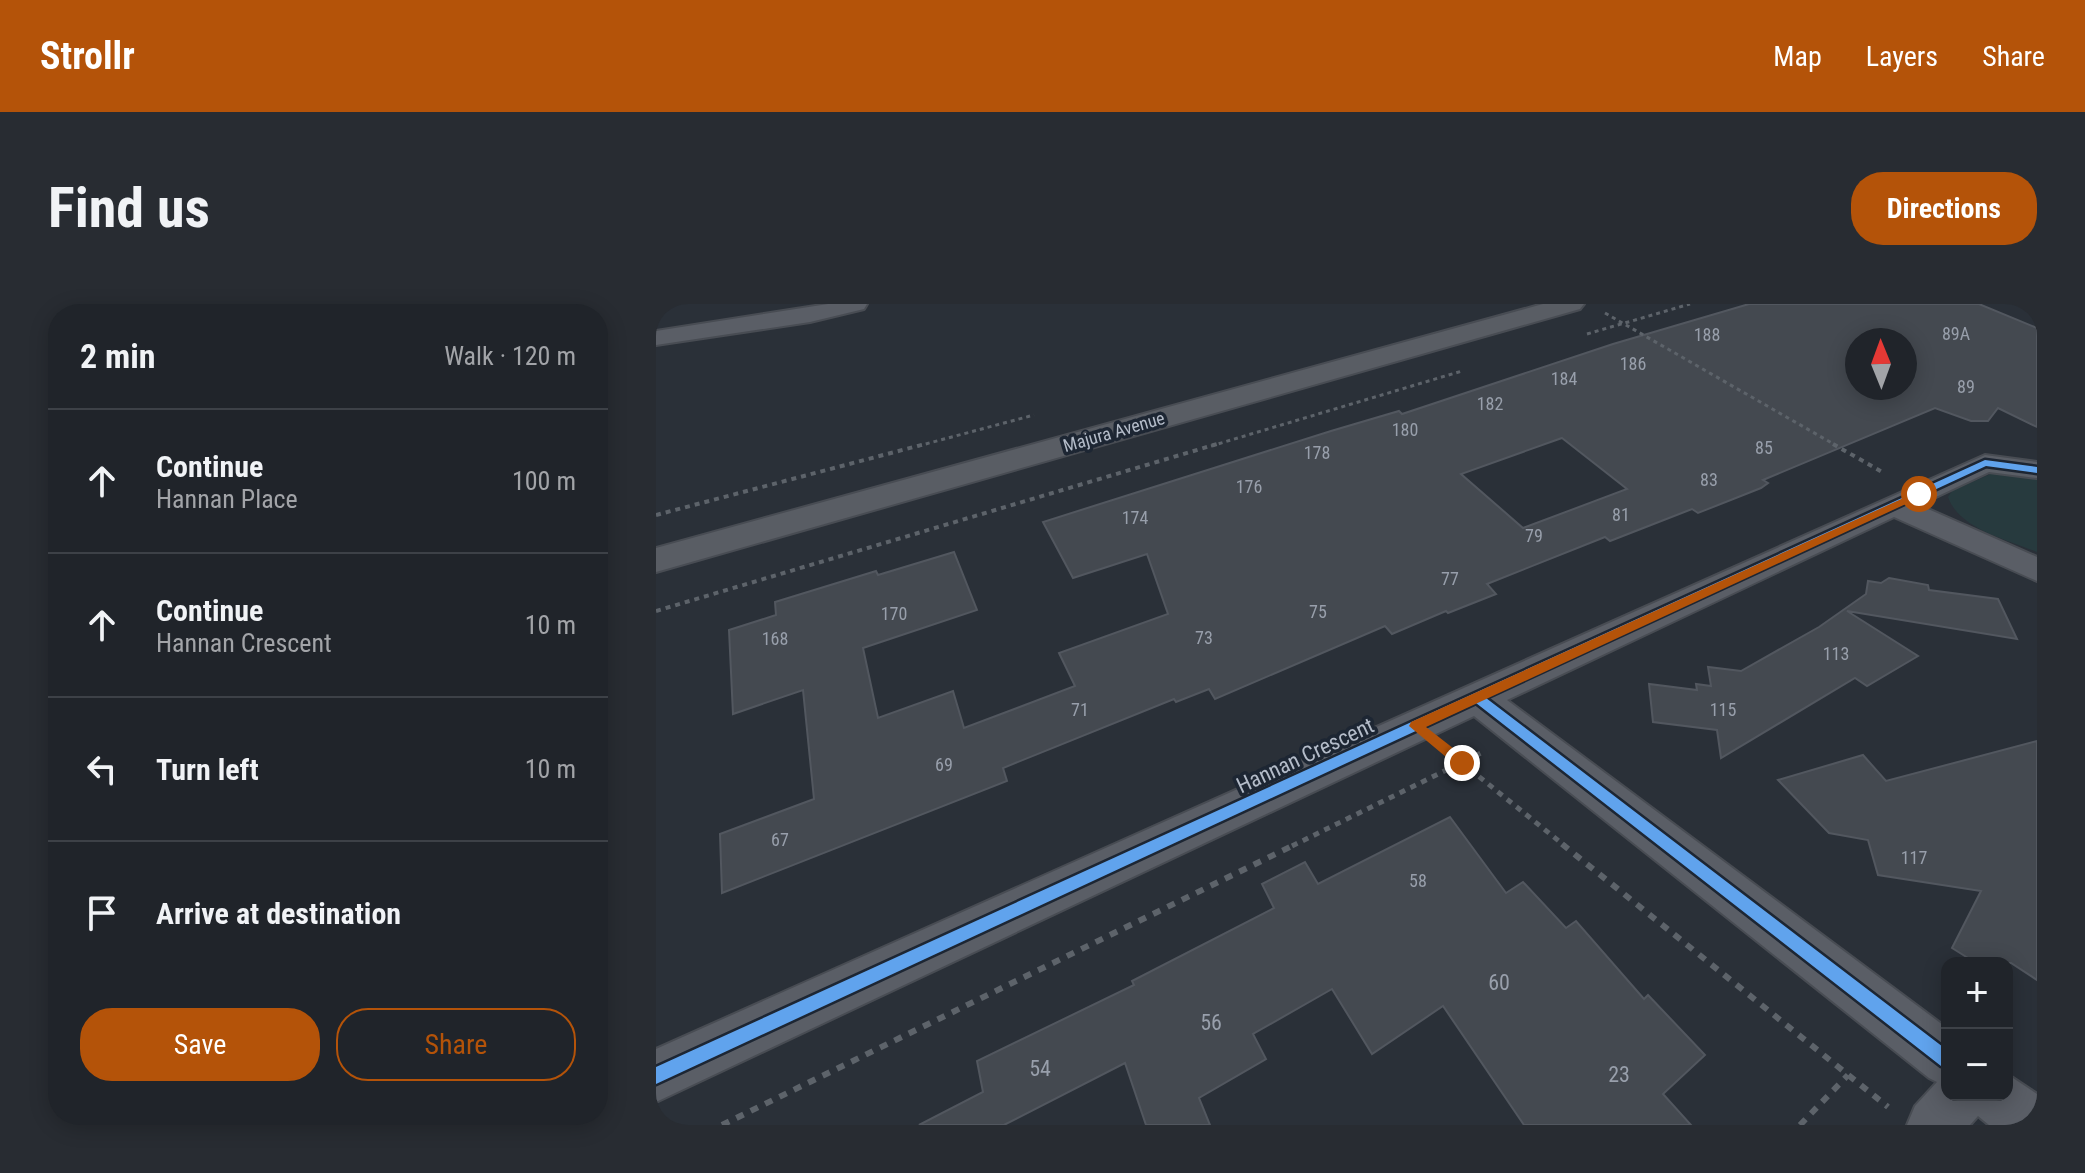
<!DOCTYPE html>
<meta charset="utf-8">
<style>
:root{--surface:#20242a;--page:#282c32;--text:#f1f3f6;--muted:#a2a4a8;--line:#3d4147;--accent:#b45309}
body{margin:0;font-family:"Roboto Condensed",sans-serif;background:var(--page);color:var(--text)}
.controls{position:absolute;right:24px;bottom:24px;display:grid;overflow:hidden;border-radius:16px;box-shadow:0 4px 20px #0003}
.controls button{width:72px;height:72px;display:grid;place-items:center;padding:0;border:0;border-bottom:2px solid var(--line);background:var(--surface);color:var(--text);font:40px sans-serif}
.compass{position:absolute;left:1189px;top:24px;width:72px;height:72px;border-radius:50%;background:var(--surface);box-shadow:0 4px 20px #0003;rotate:359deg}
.stop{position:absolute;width:24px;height:24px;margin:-18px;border:6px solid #b45309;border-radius:50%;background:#fff}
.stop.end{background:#b45309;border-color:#fff;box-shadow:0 2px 8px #0008}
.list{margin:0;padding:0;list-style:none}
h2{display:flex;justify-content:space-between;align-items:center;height:104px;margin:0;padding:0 32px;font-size:34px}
h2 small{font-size:26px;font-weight:400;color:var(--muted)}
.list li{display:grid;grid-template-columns:52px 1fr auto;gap:24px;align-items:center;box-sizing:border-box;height:144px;padding:0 32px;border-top:2px solid var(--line)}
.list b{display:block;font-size:30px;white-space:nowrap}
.list p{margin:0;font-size:26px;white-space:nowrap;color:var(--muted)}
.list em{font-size:26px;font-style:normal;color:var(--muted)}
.actions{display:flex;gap:16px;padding:24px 32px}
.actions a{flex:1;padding:18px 0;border:2px solid var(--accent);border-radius:32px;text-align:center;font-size:28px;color:var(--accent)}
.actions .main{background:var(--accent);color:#fff}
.icon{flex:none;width:44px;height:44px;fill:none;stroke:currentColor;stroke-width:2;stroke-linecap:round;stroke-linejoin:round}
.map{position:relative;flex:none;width:1381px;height:821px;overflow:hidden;border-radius:32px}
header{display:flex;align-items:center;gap:48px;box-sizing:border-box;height:112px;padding:0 40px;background:var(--accent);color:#fff}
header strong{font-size:38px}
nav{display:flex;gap:44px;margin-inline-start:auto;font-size:28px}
.intro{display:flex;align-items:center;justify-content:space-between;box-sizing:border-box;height:192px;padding:0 48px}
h1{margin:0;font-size:56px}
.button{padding:20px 36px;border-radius:32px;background:var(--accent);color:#fff;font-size:28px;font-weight:700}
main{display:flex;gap:48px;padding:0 48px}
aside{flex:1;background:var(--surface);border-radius:32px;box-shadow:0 4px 20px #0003}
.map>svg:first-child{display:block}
.green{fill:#273a3e}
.building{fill:#444950;stroke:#52575f;stroke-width:2;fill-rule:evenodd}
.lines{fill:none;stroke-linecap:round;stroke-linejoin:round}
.minor-casing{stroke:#484c53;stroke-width:4}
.secondary-casing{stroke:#484c53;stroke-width:4}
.path-far3{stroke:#5d636a;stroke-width:3;stroke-dasharray:4 4;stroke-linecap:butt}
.path-far2{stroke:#5d636a;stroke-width:4;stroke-dasharray:5 5;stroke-linecap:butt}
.path-far1{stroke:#5d636a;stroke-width:5;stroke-dasharray:6 6;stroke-linecap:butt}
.path{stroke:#5d636a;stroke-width:6;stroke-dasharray:8 8;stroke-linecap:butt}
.minor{fill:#5a5e66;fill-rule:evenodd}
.secondary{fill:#595d64;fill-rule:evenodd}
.cycleway-casing{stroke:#1d2633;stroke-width:5}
.cycleway{fill:#60a3ed;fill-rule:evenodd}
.route{fill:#b45309}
.labels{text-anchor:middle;stroke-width:7;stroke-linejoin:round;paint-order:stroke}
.number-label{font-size:18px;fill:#989fab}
.far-street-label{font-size:18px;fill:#b4bcc9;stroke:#1d2633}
.street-label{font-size:22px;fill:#b4bcc9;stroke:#1d2633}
.near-number-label{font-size:22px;fill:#989fab}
</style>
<header>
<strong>Strollr</strong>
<nav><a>Map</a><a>Layers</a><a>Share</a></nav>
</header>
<div class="intro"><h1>Find us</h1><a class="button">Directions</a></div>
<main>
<aside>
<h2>2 min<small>Walk · 120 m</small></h2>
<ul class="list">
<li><svg class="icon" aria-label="ahead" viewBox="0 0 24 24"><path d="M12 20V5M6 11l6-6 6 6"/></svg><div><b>Continue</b><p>Hannan Place</p></div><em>100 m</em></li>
<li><svg class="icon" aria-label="ahead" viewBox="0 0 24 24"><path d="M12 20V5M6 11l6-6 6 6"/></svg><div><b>Continue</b><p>Hannan Crescent</p></div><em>10 m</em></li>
<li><svg class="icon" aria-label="left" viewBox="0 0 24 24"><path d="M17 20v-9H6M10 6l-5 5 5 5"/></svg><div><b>Turn left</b></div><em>10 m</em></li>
<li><svg class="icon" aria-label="arrive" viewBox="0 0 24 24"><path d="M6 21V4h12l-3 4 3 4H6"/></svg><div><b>Arrive at destination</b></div></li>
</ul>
<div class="actions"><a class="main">Save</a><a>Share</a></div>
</aside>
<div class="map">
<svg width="1381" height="821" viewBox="0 0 1381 821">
<rect width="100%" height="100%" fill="#2a3038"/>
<path class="green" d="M1339,168L1381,174V248C1352,236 1303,225 1292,193L1296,187Z"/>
<g class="building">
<path d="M1093,0H1323L1381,24V123L1342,104L1332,117H1315L1279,104L1107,176L1112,179L1105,184L1042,209L1036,205L954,237L949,233L831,280L840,290L792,309L790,307L736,330L729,322L559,395L553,385L520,398L518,395L347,464L351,477L66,589L64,530L158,495L147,386L77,410L73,326L120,311L119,298L220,267L222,271L298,248L321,306L207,344L222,414L297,387L308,424L419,382L403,349L512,310L491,250L417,274L387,218L675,127L743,107L746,110L957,40ZM1201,36H1249V84H1201ZM906,134L971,185L867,224L805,170Z"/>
<polygon points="1233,274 1272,281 1273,286 1342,295 1361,335 1191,307 1262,352 1211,382 1199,374 1065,454 1061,426 997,418 993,380 1041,386 1040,380 1055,382 1052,363 1085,367 1163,323 1210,290 1212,277 1225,279"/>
<polygon points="1381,437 1381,676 1355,659 1320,659 1296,644 1325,587 1222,571 1212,536 1173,529 1122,476 1207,451 1230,477"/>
<polygon points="794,513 850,589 867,578 910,624 920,617 988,695 992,691 1049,751 1007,790 1035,821 868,821 787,702 716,750 676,685 597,730 610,755 543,794 554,821 490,821 469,759 348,821 263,821 327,788 321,757 478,681 476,677 618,604 606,580 649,558 662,580"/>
</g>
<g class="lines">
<g class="minor-casing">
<g id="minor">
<polygon points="172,0 211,0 208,5 154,18 0,41 0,27"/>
<polygon points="1329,151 1381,158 1381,174 1333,168 1263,201 1381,253 1381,277 1238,213 851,396 1291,724 1291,791 1351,791 1351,770 1381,790 1381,821 1333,821 1322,812 1314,821 1251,821 1259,802 1281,778 1273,774 818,412 0,798 0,745"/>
</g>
</g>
<g class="secondary-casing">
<polygon id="secondary" points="887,0 928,0 924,5 0,268 0,244"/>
</g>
<g class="path-far3">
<polyline points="949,9 1181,142"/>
<polyline points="931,30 1034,0"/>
<polyline points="262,142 378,111"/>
<polyline points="555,142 806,67"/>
</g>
<g class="path-far2">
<polyline points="1177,140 1228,169"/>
<polyline points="0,211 269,140"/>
<polyline points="0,307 561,140"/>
</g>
<g class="path-far1">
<polyline points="795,450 909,542"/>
<polyline points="636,542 827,448"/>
</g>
<g class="path">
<polyline points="906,540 1232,803"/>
<polyline points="66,821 640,540"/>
<polyline points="1144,821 1192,771"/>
</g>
<use href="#minor" class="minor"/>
<use href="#secondary" class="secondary"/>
<g class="cycleway-casing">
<polygon id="cycleway" points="1329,156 1381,163 1381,169 1330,162 830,394 1291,746 1291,764 1285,762 820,399 0,780 0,763"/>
</g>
<use href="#cycleway" class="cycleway"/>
</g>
<polygon class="route" points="1263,187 1268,190 1267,192 770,423 811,455 811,463 802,463 753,422 755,418"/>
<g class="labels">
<g class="number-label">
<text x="1300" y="36">89A</text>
<text x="1051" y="37">188</text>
<text x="977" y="66">186</text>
<text x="908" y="81">184</text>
<text x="1310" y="89">89</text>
<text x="834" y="106">182</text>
<text x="749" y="132">180</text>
<text x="1108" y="150">85</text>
<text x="661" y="155">178</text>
<text x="1053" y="182">83</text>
<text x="593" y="189">176</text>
<text x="965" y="217">81</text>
<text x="479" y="220">174</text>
<text x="878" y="238">79</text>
<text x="794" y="281">77</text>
<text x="662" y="314">75</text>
<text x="238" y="316">170</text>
<text x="548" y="340">73</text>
<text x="119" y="341">168</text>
<text x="1180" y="356">113</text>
<text x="424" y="412">71</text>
<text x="1067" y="412">115</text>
<text x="288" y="467">69</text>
<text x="124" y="542">67</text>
<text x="1258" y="560">117</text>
<text x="762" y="583">58</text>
</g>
<g class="far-street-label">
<text transform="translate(458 128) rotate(-16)" y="6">Majura Avenue</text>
</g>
<g class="street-label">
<text transform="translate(649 451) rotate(-25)" y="8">Hannan Crescent</text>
</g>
<g class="near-number-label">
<text x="843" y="686">60</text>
<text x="555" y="726">56</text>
<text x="384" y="772">54</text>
<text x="963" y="778">23</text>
</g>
</g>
</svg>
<div class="controls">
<button>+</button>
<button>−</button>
</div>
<svg class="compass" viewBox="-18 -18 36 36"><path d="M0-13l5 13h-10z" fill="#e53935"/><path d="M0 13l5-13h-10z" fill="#a2a4a8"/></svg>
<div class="stop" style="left:1263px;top:190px"></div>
<div class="stop end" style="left:806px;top:459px"></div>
</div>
</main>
